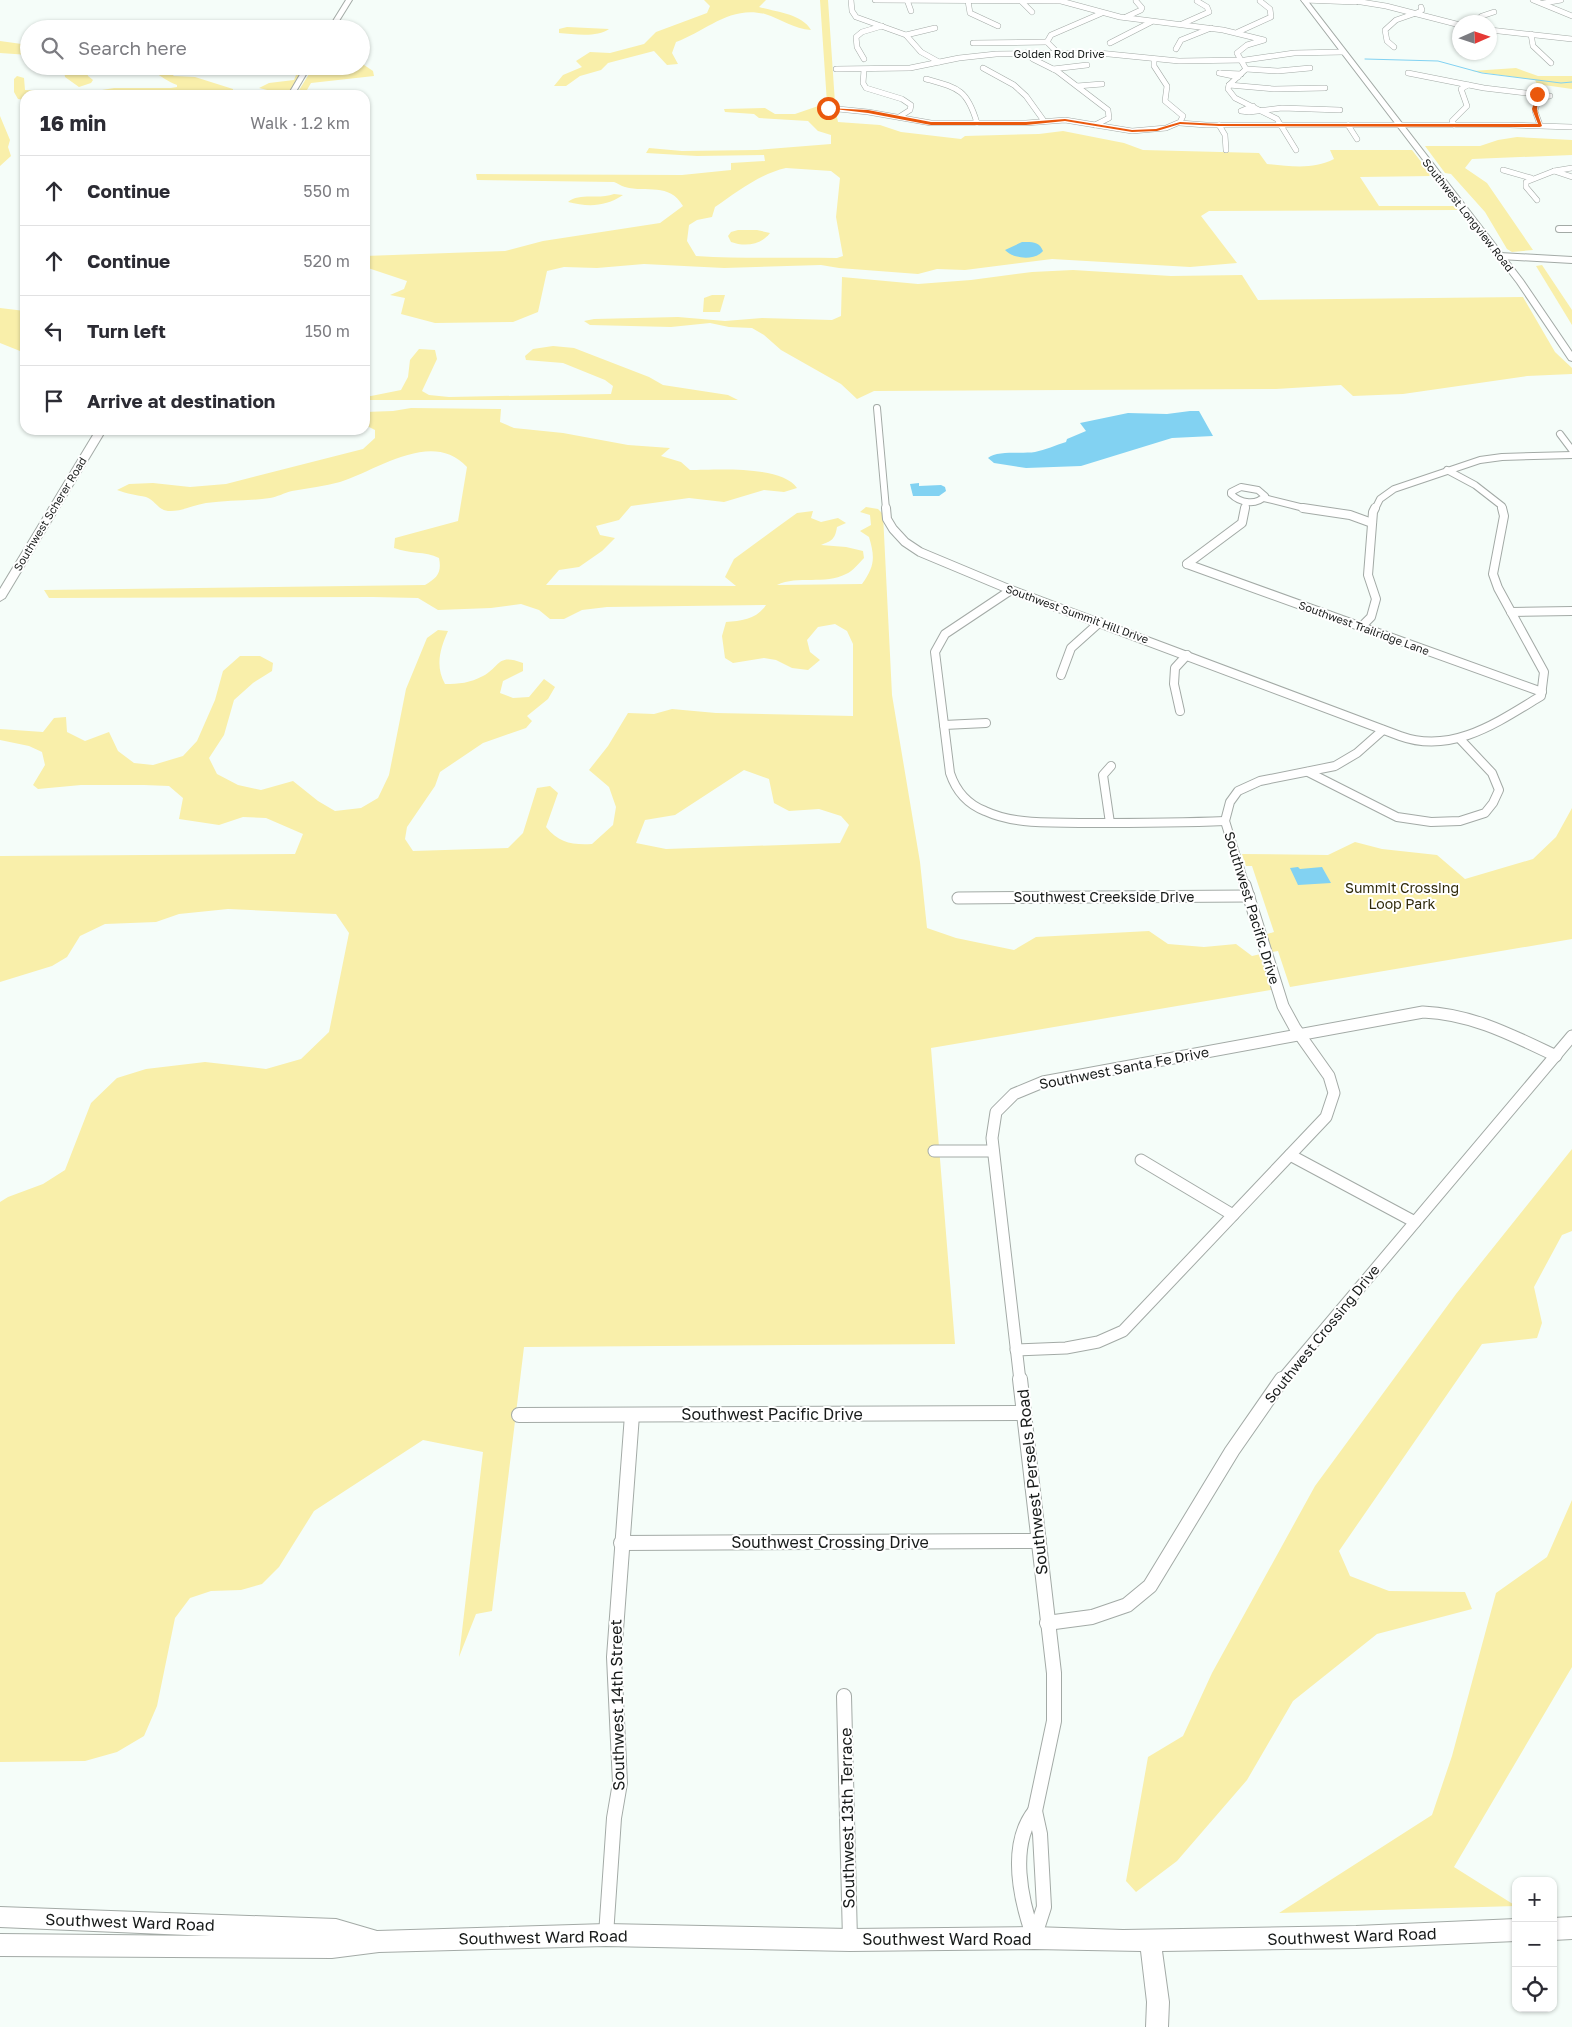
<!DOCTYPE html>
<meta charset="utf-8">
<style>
:root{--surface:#fff;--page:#f2f2f3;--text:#2b2b33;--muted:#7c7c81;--line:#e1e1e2}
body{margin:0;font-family:"Golos Text",sans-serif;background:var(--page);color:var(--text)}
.controls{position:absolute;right:15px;bottom:15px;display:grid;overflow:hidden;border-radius:10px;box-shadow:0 1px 4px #0004}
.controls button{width:45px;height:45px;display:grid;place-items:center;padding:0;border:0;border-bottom:1px solid var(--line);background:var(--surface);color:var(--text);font:25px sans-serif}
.compass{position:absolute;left:1452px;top:15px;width:45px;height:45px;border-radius:50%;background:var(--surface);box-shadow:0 1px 4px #0004;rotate:87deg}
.stop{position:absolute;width:15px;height:15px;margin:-11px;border:4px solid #ea580c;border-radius:50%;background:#fff}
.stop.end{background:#ea580c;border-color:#fff;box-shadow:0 1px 5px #0008}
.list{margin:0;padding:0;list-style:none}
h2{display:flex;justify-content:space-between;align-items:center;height:65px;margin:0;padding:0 20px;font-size:21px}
h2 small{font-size:16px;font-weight:400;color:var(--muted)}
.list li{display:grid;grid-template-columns:32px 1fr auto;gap:15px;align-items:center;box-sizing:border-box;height:70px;padding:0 20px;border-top:1px solid var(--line)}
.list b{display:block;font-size:19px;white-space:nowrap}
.list em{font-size:16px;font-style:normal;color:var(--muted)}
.icon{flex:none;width:28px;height:28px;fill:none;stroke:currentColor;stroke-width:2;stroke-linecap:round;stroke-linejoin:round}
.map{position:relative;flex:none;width:1572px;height:2027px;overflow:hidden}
.search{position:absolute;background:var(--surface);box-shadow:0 1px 4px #0004;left:20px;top:20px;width:350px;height:55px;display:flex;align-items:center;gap:12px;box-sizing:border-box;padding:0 18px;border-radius:28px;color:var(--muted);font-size:19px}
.panel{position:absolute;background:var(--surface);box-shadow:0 1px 4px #0004;left:20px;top:90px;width:350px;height:345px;border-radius:15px}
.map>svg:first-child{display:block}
.green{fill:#f9efaa;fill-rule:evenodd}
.water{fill:#82d2f2}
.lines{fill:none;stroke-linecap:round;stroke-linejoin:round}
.stream{stroke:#82d2f2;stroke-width:1}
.street-far4-casing{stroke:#a3aaa6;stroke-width:6}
.street-far3-casing{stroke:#a3aaa6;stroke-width:8}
.street-far2-casing{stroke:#a3aaa6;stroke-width:10}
.street-far1-casing{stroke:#a3aaa6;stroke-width:13}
.street-casing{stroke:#a3aaa6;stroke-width:16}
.secondary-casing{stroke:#a3aaa6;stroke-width:2}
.street-far4{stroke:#fff;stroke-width:5}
.street-far3{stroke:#fff;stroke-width:6}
.street-far2{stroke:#fff;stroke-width:8}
.street-far1{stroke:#fff;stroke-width:11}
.street{stroke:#fff;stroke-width:14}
.secondary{fill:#fff;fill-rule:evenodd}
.route{fill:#ea580c}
.labels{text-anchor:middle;stroke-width:4;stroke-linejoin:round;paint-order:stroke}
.far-street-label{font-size:11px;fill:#181b1a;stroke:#fff}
.park-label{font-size:14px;fill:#2f2a0a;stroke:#fff}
.street-label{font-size:14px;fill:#181b1a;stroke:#fff}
.near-street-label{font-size:16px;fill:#181b1a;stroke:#fff}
</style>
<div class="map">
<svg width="1572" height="2027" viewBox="0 0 1572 2027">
<rect width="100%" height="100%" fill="#f5fdf9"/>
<g class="green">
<path d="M704,0H766L759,7C776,12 802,14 811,30C794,29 781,19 765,14C730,5 706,31 676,42L672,53L678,64L667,65L654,51L608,63L601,70L580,76L566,86H554L563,75L582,67L576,61L590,52L610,53L644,44L656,32L707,13L710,6Z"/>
<path d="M820,0H828L835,103L820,109L828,112H836L838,122L880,125L901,132L961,139L965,136L1039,134L1063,131L1124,143L1143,150L1259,153L1267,164C1290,166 1313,170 1334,159L1330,150H1412L1432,176L1360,177L1379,206H1456L1458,210L1209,211L1201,216L1237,263L1190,267L1052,259L965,270L937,269L918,274L839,268L821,265L724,268L644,264L597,268L564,267L547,271L538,312L513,322L435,323L401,314L405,298L390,295L404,289L407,281L365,267V256L505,251L543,241L660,223L683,206C669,182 647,193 625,187C621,186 617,183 614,182L477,180L476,174L682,175L731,170V163L765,161L764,155L697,156L646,153L649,148L682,151L757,150L831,144V135L818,131L808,121L759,118L754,114L725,112L724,109L765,108L775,114H795L827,103ZM786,168L831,171L840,178L836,217L843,256L837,258C789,257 743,259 696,256L687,241L689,225L697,220L712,217L715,207C737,192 759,174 786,168Z"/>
<path d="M567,27L609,29C597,38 573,34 559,33V29Z"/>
<polygon points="0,41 29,45 29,55 0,53"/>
<polygon points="361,63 373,71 374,76 311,83 304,95 296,95 314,66 361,66"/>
<polygon points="52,66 99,66 92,68 87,72 88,76 93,80 91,83 79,87 65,77 64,70"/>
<path d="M130,66H174L170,68L169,72L174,76L195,77L233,89V91L228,95L99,93L96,91L114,88H171L177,87V85C157,77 154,66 130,66Z"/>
<path d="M185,66H305L288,95L259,88L269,83L294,80L296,75C283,66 269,72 254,73C231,76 208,69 185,66Z"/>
<polygon points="1516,68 1538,76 1572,76 1572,89 1537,84 1535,80 1472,71"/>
<polygon points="17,76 24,78 25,90 73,92 67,94 25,95 25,100 18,99 14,92 14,79"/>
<polygon points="0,116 10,140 8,147 11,156 0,166"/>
<polygon points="1517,137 1572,140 1572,155 1472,159 1465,168 1487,183 1533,250 1512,252 1507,249 1485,212 1451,174 1445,173 1425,146 1480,146 1498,140"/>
<path d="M614,194L623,195C605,207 588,207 568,202C580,192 599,200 614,194Z"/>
<path d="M738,230H757L770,233C761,245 745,247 731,242L728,236L731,232Z"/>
<polygon points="1542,265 1572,310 1572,325 1536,266"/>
<polygon points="1073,270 1171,276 1242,275 1258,300 1523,297 1555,352 1572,368 1572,374 1527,376 1403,394 1353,396 1341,385 1276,389 874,391 857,399 841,384 781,350 764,335 752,328 729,327 710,323 671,327 590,325 584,321 594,319 678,317 725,321 762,318 832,320 841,316 842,277 918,284 971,280 1032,272"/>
<polygon points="712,295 725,295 720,312 703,312 704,298"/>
<polygon points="0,308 25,311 25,353 0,343"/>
<polygon points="553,346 574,348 649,377 663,385 728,395 738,400 365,400 365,396 371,396 401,390 408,377 410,360 419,349 435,350 437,359 422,391 429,395 449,397 611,394 613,386 605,380 563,363 526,360 525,356 533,349"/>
<path d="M411,408L501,409L500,422L514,428L563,433L628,445L670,448L661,456L681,462L690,470C717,470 781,465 797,488L784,492L764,490L724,502L689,498L631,506L619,520L596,526L600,535L615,538L602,551L579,567L559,570L546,585L736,586L725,577L734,559L779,526L797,513L813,511L811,518L821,522L838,518L846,523L837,527C835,540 831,541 821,545L846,547L863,551L864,558C859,563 853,571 846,574C825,585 798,575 777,585L862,584C875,566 875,557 869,537L860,531L871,525L870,515L860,512L866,507L878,509L883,514L892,695L920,862L927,928L956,938L1014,950L1036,937L1149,931L1168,944L1204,947L1236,944L1252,956L1265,953L1277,989L931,1048L955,1344L524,1347L492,1611L476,1614L459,1657L483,1452L423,1440L314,1511L279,1567L262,1584L241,1590L211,1591L190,1598L175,1618L157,1706L144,1736L117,1752L85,1761L0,1762V1202L8,1197L43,1184L65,1170L91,1103L117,1078L146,1069L205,1062L266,1069L301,1059L329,1032L349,933L336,914L228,909L179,914L156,922L105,924L80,936L67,957L52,966L0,982V856L295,854L303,834L266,818L243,817L219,825L179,819L183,798L169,786L144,785H81L38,789L33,785L45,765L42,752L29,746L0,740V729L43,732L54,718L66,717L67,732L85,741L109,732L118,751L134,763L153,765L183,756L197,741L215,700L223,671L240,656H260L273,663L272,671L253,683L234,700L224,735L209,758L217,774L238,785L261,790L293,781L318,801L335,811L361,808L378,798L389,775L406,689L427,638L438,630L448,631C440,649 435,666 445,684C459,684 470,683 483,676C501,666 497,653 523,663V671L503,681L500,693L513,698L529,697L544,679L555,687L548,699L527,716L532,721L526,728L483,743L440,772L435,786L407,827L405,839L413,851L508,848L523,833L537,788L550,786L558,793L546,827C559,843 572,845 592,844L613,825L616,807L609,787L589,770L608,746L628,713L654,714L672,709L716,713L853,716V644L847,631L835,624L818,627L807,640L810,652L820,660L808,670L792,668L776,660L764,658L733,663L725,658L722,636L726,622C742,621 757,619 766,605L607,607L582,610L564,619H550L539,610L521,604L491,608L438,610L418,598L373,597L49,598L44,590L425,585C437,578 442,573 439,558C425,551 409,554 394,548L395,538L458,521L467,467C432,429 378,470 340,482C325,486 308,488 292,491C284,493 277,497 270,498C249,501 227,500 206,503C193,505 181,512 168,511C158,510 155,500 146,497C137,495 127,494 117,490L129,484L153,483L190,487L226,484L363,449L375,438V430L365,425V412L393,411ZM744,770L769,779L774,803L789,811L819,809L841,816L849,825L840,843L666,849L636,843L645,820L675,815Z"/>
<polygon points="1572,808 1572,939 1290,987 1278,951 1272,952 1267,934 1274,932 1252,866 1246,866 1242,854 1328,855 1355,842 1382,849 1437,855 1465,879 1533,859 1556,837"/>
<polygon points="1572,1149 1572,1231 1562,1235 1534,1287 1542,1323 1537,1338 1482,1344 1339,1551 1350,1576 1389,1591 1465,1592 1472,1609 1377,1634 1293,1701 1247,1780 1177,1861 1136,1892 1126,1881 1148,1757 1183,1736 1212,1673 1315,1486 1456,1294"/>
<polygon points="1572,1500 1572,1667 1454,1867 1516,1906 1279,1913 1432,1815 1452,1756 1496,1593 1547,1557"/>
</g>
<g class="water">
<path d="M1022,242C1032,242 1039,241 1043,251C1035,261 1013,259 1005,250Z"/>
<path d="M1190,411H1199L1213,436L1172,438L1081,466L1026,468L994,463L988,458C997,450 1022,454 1035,452C1045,450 1056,445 1066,442L1067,439L1086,431L1080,423L1128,413L1167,414Z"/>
<polygon points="919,483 919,486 941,485 945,487 946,491 939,496 913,496 910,484"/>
<polygon points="1298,867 1300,869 1322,867 1331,883 1298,885 1290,868"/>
</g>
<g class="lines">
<polyline class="stream" points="1365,59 1438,61 1482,73 1561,83 1572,82"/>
<g class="street-far4-casing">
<g id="street-far4">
<polyline points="851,0 852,11 856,17 906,35 921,52 939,62"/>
<polyline points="875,0 1061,1 1120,17 1223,30 1264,40 1247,45 1237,53 1246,69 1229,85 1228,89 1235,98 1277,119 1296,150"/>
<polyline points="907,0 911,11"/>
<polyline points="1304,0 1356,2"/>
<polyline points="1349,0 1386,6 1460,25"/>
<polyline points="1533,0 1572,16"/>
<polyline points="968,1 970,13 998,26"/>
<polyline points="1021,1 1032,12"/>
<polyline points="1544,3 1561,0"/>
<polyline points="1126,17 1141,10 1142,8 1136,1"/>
<polyline points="1474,22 1482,16 1494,12"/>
<polyline points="1182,24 1209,12 1207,7 1197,1"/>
<polyline points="1490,30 1572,39"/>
<polyline points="1238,32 1271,17 1270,9 1260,1"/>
<polyline points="1460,32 1458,34 1460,38"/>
<polyline points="1531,34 1533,46 1551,63"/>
<polyline points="906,35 935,28"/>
<polyline points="973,43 1047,42"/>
<polyline points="1110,43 1151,22"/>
<polyline points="1394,47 1387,41 1385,30 1396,20 1419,12 1422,10 1421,7"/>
<polyline points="1176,49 1181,40 1211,28"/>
<polyline points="1057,52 1047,42 1051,35 1102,13"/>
<polyline points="1470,52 1471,54"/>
<polyline points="1026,53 1033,59 1057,71 1108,110 1109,118 1095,125"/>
<polyline points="864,59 857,47 856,37 862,32 882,26"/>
<polyline points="983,68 1014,85 1026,96 1044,121"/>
<polyline points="836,69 910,68 959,58 996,54 1099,53 1179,61 1245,60 1294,53 1343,52"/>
<polyline points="1053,69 1087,65"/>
<polyline points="1246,69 1278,71 1310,68"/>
<polyline points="864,70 863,83 866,88 902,99 911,105 910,110 899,117"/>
<polyline points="1408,73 1484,88 1550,96 1543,97 1532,94"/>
<polyline points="1238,77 1219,73 1241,74"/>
<path d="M926,79C958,88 967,89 977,123"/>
<polyline points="1229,85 1274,89 1325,88"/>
<polyline points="1077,86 1102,84"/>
<polyline points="1539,96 1535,111 1540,125"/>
<polyline points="1253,106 1241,111 1249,112 1282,108 1340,110"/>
<polyline points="828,108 868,112 931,123 1026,123 1065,120 1132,131 1166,128 1180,122 1183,116 1165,101 1167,86 1154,66 1154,59"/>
<polyline points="1180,123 1206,125 1510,125 1572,127"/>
<polyline points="1219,125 1225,135 1226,150"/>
<polyline points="1348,125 1357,139"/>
<polyline points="1454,125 1452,121 1467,106 1461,89 1468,85"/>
<polyline points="1503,170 1531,178"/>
<polyline points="1554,171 1572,177"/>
<polyline points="1537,200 1526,187 1526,182 1554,171 1572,168"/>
</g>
</g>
<g class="street-far3-casing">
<g id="street-far3">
<polyline points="1559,229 1572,229"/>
<polyline points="1500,256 1572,260"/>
<polyline points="877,408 886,509"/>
<polyline points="1560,434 1572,450"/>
<polyline points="1447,470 1475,485 1502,506 1503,509"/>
<path d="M1241,487L1258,490L1265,496C1256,506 1240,503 1231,494V492Z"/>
<polyline points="1264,498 1308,509"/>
<polyline points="1245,509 1246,502"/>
<polyline points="1375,509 1380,499 1394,489 1480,460 1502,457 1572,455"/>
</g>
</g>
<g class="street-far2-casing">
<g id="street-far2">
<path d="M886,508L887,519L893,529L905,542L920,552L1011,590L1400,736C1452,755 1498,722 1541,696L1544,672L1498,588L1493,574L1504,516L1502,508"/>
<polyline points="1303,508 1350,515 1372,523"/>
<polyline points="1187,564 1542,692"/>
<polyline points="1187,564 1242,523 1245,508"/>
<path d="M1011,590L945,634L935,652L950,773C956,791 967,804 985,811C1015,825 1051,822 1083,823C1130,823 1178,823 1225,821"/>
<polyline points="1511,612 1572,611"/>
<polyline points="1361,627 1371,617 1376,599 1368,575 1373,512 1375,508"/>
<polyline points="1061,675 1071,648 1100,622"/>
<polyline points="1180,711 1174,684 1175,668 1187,655"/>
<polyline points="944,725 986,723"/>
<polyline points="1308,772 1397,817 1431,822 1460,821 1485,813 1493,803 1499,790 1492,773 1460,739"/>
<polyline points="1110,823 1103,775 1111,766"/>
<polyline points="1245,886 1225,821 1230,802 1238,791 1260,781 1335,766 1357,753 1383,730"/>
</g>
</g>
<g class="street-far1-casing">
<g id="street-far1">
<polyline points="958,898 1249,896"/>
<polyline points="934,1151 993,1151"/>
<polyline points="1290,1155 1415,1222"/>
<polyline points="1141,1160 1233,1215"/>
<polyline points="1016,1350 1066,1348 1098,1342 1123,1331 1326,1117 1334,1093 1329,1076 1295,1028 1283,1006 1245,885"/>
<path d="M1020,1381L992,1138L996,1112L1014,1094L1043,1082L1423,1012C1472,1014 1512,1035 1556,1056"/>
<polyline points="1281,1381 1572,1036"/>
</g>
</g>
<g class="street-casing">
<g id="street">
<polyline points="1020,1379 1054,1673 1054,1721 1035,1811"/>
<polyline points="519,1415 1024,1413"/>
<polyline points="621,1543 1039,1541"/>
<polyline points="1047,1623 1092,1617 1127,1605 1150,1586 1232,1451 1282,1379"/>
<polyline points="844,1696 850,1940"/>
<path d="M1035,1811L1040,1834L1044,1907L1034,1938C1021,1901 1008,1845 1035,1811Z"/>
<polyline points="606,1935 614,1818 620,1783 614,1657 632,1415"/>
</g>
</g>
<g class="secondary-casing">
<g id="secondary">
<polygon points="346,0 352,0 334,29 328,29"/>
<polygon points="1301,0 1307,0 1523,280 1572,352 1572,361 1569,360 1517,283"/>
<polygon points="305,66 311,66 294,95 288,95"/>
<polygon points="96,430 106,430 5,598 0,601 0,589"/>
<polygon points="0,1907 336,1919 377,1931 606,1924 850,1929 1034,1927 1123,1930 1356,1926 1516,1919 1516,1941 1356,1948 1162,1951 1169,2002 1168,2027 1146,2027 1147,2002 1141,1951 1034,1949 850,1951 606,1946 379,1952 332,1958 0,1956 0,1934 211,1936 0,1927"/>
<polygon points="1572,1917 1572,1939 1553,1940 1553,1918"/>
</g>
</g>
<use href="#street-far4" class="street-far4"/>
<use href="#street-far3" class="street-far3"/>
<use href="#street-far2" class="street-far2"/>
<use href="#street-far1" class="street-far1"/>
<use href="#street" class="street"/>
<use href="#secondary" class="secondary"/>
</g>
<path class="route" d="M1537,93L1541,96C1534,107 1538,114 1542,126L1540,127L1219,126L1180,124L1157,131L1132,132L1065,121L1026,125H931L868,113L826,108L868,110L931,122H1026L1065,119L1132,130L1156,129L1180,122L1219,124H1538L1532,109Z"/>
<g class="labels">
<g class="far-street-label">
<text x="1059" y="58">Golden Rod Drive</text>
<text transform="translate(1468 215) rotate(52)" y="4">Southwest Longview Road</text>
<text transform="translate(50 514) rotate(-59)" y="4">Southwest Scherer Road</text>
<text transform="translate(1077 614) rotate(20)" y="4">Southwest Summit Hill Drive</text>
<text transform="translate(1364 628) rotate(20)" y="4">Southwest Trailridge Lane</text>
</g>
<g class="park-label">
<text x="1402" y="893">Summit Crossing<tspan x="1402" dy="16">Loop Park</tspan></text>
</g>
<g class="street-label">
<text x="1104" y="902">Southwest Creekside Drive</text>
<text transform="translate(1252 908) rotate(73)" y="5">Southwest Pacific Drive</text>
<text transform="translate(1124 1068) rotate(-11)" y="5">Southwest Santa Fe Drive</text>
<text transform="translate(1322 1334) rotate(-51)" y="5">Southwest Crossing Drive</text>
</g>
<g class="near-street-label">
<text x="772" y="1420">Southwest Pacific Drive</text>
<text transform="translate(1032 1482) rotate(-96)" y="6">Southwest Persels Road</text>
<text x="830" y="1548">Southwest Crossing Drive</text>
<text transform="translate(617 1705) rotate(-91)" y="6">Southwest 14th Street</text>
<text transform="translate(847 1818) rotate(-91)" y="6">Southwest 13th Terrace</text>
<text transform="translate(130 1922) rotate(2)" y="6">Southwest Ward Road</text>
<text transform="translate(1352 1936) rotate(-2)" y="6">Southwest Ward Road</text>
<text transform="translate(543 1937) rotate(-1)" y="6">Southwest Ward Road</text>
<text x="947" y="1945">Southwest Ward Road</text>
</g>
</g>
</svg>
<div class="controls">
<button>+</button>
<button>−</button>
<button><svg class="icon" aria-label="locate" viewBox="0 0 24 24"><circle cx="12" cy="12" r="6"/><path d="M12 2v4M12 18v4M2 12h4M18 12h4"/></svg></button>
</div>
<svg class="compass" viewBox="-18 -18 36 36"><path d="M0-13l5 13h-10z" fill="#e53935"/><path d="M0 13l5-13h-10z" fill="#7c7c81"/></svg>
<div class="stop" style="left:828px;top:108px"></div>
<div class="stop end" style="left:1537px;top:94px"></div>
<div class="search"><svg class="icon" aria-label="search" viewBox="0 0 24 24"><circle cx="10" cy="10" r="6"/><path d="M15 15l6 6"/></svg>Search here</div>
<section class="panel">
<h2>16 min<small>Walk · 1.2 km</small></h2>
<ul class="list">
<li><svg class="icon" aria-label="ahead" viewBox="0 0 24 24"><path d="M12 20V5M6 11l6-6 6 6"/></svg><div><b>Continue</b></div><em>550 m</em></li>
<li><svg class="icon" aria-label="ahead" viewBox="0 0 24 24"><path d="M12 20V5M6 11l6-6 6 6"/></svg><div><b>Continue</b></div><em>520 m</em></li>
<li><svg class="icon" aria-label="left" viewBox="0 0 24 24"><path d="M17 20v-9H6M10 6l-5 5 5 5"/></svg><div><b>Turn left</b></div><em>150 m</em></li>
<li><svg class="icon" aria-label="arrive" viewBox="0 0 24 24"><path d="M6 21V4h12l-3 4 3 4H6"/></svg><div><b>Arrive at destination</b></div></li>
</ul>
</section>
</div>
